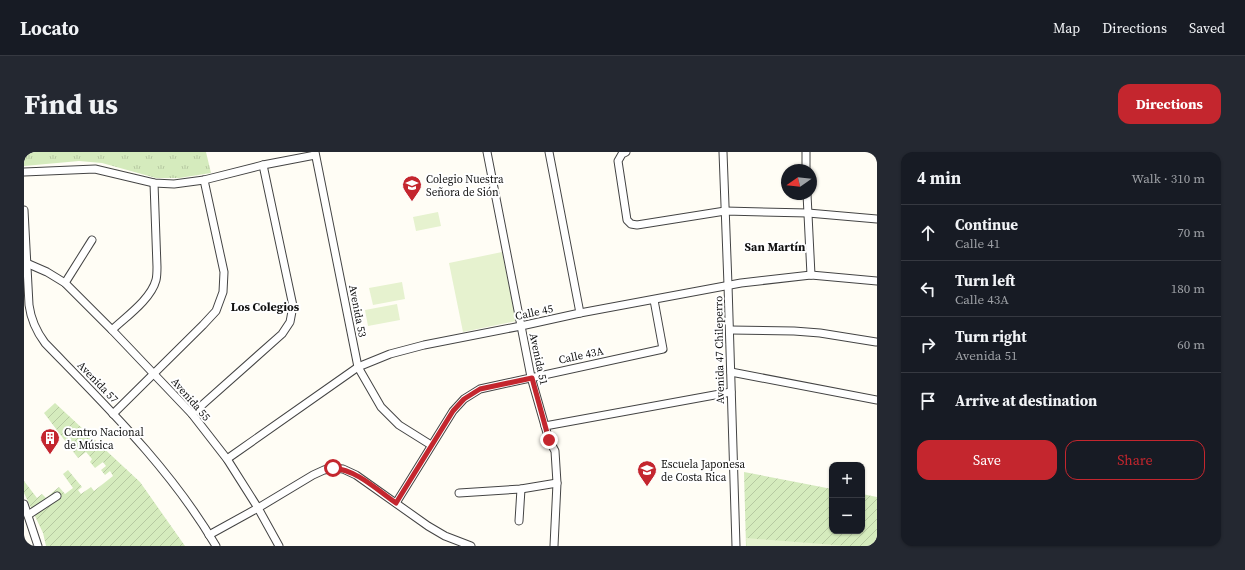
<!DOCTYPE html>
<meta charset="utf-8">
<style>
:root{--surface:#171b24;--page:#242831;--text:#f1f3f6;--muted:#9ea1a6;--line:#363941;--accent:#c4262e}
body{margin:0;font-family:"Source Serif 4",serif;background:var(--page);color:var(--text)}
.controls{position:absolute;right:12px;bottom:12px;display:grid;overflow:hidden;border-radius:8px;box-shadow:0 1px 3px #0004}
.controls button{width:36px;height:36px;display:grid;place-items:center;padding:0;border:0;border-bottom:1px solid var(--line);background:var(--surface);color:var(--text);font:20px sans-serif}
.compass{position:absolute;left:757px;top:12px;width:36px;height:36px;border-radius:50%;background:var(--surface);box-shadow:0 1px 3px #0004;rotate:256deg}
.stop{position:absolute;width:12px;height:12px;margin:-9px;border:3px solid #c4262e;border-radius:50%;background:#fff}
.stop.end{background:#c4262e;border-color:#fff;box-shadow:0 1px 4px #0008}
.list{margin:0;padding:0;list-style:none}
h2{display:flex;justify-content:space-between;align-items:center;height:52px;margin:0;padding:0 16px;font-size:17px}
h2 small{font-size:13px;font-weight:400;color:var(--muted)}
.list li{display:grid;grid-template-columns:26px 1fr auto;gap:12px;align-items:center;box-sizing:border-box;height:56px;padding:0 16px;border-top:1px solid var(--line)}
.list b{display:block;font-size:15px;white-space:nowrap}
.list p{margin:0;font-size:13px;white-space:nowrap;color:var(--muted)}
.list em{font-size:13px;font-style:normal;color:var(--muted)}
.actions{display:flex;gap:8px;padding:12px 16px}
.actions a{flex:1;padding:9px 0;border:1px solid var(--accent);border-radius:12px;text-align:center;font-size:14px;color:var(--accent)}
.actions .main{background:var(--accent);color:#fff}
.icon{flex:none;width:22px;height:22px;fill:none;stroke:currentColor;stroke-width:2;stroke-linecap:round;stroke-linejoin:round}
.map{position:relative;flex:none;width:853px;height:394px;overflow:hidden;border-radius:12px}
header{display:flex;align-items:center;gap:24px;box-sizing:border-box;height:56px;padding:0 20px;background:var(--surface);border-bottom:1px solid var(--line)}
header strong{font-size:19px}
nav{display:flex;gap:22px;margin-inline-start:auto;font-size:14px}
.intro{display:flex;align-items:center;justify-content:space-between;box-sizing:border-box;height:96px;padding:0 24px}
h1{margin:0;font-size:28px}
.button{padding:10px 18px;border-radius:12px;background:var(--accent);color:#fff;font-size:14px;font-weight:700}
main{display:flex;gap:24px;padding:0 24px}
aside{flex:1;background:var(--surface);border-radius:12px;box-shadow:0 1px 3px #0004}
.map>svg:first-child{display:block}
.grass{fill:url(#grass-tufts)}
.garden{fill:url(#garden-furrows)}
.pitch{fill:#e6f2cf}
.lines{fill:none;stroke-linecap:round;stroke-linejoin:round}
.minor-casing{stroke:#444;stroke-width:9}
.minor{stroke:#fff;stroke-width:7}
.route{stroke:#c4262e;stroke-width:5}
.labels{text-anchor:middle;stroke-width:4;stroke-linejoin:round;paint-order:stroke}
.poi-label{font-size:11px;fill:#111;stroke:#fff;text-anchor:start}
.street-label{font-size:11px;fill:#111;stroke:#fff}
.neighbourhood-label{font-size:12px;font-weight:bold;fill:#111;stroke:#fff}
</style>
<header>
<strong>Locato</strong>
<nav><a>Map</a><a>Directions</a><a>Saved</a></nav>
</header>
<div class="intro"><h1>Find us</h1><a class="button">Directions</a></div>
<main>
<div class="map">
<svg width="853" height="394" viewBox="0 0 853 394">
<defs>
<pattern id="grass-tufts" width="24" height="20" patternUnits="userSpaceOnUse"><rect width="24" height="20" fill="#d5ebbd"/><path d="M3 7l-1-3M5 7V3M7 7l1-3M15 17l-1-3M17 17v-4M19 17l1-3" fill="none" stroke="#b6c8a1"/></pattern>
<pattern id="garden-furrows" width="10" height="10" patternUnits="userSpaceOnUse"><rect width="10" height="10" fill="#d5ebbd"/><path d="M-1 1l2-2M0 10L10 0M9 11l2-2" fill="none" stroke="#b6c8a1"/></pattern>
</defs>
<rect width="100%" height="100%" fill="#fffdf5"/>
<polygon class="grass" points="0,0 182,0 187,21 155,26 132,26 78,11 55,9 0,14"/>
<g class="garden">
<polygon points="31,251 116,330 161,394 22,394 19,381 0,341 0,329 13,346 18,342 22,346 35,335 41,342 49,336 39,322 44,318 58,335 54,338 57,342 67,335 70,339 89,324 86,319 81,323 77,318 82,314 79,310 71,316 66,310 68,307 62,300 54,306 20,261"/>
<polygon points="720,320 808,337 808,379 838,379 838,342 853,345 853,394 722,394"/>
</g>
<g class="pitch">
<polygon points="414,60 417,74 392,79 389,65"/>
<polygon points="478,100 492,169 439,180 425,111"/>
<polygon points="378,130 381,147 349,153 345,136"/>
<polygon points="373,152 376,168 344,174 341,158"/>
<polygon points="722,386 824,394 723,394"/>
</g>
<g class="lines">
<g class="minor-casing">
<g id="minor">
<polyline points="291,0 334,215 357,255 375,273 407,293"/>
<polyline points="463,0 507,225 525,288 531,299 533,331 530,394"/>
<polyline points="525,0 556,161"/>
<polyline points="602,0 598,2 594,9 603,68 607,72 613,73 701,59 784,61 853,67"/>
<polyline points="699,0 704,133 712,394"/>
<polyline points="782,0 782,18"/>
<polyline points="0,20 71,17 130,31 150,32 180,28 239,13 291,3"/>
<polyline points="783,42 787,123"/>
<path d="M0,58L5,153C7,168 12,179 21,191C82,254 147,317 192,394"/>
<polyline points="0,110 23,120 41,131 88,178 168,262 203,307 234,356 255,394"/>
<polyline points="41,131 68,88"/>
<path d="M88,178C103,164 127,147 132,128C133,124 133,119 133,115L130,31"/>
<polyline points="706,178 770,179 796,181 852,190"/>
<polyline points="707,220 853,248"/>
<polyline points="89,262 179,173 192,159 199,140 200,120 180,28"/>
<polyline points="168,262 258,182 266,170 269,154 239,13"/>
<polyline points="521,274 707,240"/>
<polyline points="203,307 334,215 366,202 400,193 497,174 556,161 717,131 787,123 853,129"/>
<polyline points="435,341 497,337 533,331"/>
<polyline points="372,351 429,259 440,247 456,237 639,197 630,148"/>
<polyline points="0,352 14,394"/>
<polyline points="4,363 33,344"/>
<polyline points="495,369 497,337"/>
<polyline points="185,383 234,356 289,323 300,318 309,316 319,317 332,323 404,374 421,384 447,394"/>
</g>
</g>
<use href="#minor" class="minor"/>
</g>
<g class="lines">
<path class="route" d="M309,316C333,318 353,338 372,351L429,259L440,247L456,237L508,226L525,288"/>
</g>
<defs>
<g id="school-pin" transform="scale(1)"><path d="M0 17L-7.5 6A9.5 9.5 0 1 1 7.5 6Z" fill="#c4262e" stroke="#fff"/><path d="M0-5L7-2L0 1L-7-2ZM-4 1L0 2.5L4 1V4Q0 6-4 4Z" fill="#fff"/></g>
<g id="building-pin" transform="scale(1)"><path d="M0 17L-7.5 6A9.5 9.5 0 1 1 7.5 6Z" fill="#c4262e" stroke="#fff"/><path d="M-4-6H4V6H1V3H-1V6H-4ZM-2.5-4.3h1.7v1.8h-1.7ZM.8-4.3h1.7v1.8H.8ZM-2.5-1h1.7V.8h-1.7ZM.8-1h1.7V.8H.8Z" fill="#fff"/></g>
</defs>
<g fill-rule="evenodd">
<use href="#school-pin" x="388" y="33"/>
<use href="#building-pin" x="26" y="286"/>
<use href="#school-pin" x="623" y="318"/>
</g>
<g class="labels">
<g class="poi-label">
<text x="402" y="31">Colegio Nuestra<tspan x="402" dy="13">Señora de Sión</tspan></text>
<text x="40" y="284">Centro Nacional<tspan x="40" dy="13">de Música</tspan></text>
<text x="637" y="316">Escuela Japonesa<tspan x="637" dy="13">de Costa Rica</tspan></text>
</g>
<g class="street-label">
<text transform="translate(334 159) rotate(79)" y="4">Avenida 53</text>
<text transform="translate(510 160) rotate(-12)" y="4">Calle 45</text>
<text transform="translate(695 198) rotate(-91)" y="4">Avenida 47 Chileperro</text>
<text transform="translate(557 203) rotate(-12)" y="4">Calle 43A</text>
<text transform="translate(515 207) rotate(78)" y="4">Avenida 51</text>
<text transform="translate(74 230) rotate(46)" y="4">Avenida 57</text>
<text transform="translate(167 247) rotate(49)" y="4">Avenida 55</text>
</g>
<g class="neighbourhood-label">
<text x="751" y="99">San Martín</text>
<text x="241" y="159">Los Colegios</text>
</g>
</g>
</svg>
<div class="controls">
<button>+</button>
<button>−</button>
</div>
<svg class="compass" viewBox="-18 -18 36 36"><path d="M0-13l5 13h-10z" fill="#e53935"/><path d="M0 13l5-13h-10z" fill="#9ea1a6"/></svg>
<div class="stop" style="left:309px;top:316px"></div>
<div class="stop end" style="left:525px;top:288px"></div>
</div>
<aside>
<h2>4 min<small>Walk · 310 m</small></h2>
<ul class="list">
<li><svg class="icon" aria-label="ahead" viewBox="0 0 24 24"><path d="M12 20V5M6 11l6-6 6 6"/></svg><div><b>Continue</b><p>Calle 41</p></div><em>70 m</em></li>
<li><svg class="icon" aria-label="left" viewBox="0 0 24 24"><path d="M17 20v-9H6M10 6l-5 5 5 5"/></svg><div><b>Turn left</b><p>Calle 43A</p></div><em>180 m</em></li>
<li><svg class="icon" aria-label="right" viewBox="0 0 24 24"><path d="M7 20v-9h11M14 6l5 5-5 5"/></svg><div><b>Turn right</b><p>Avenida 51</p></div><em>60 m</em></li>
<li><svg class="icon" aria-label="arrive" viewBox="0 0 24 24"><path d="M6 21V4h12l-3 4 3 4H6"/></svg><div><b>Arrive at destination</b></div></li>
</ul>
<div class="actions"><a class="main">Save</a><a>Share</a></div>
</aside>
</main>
